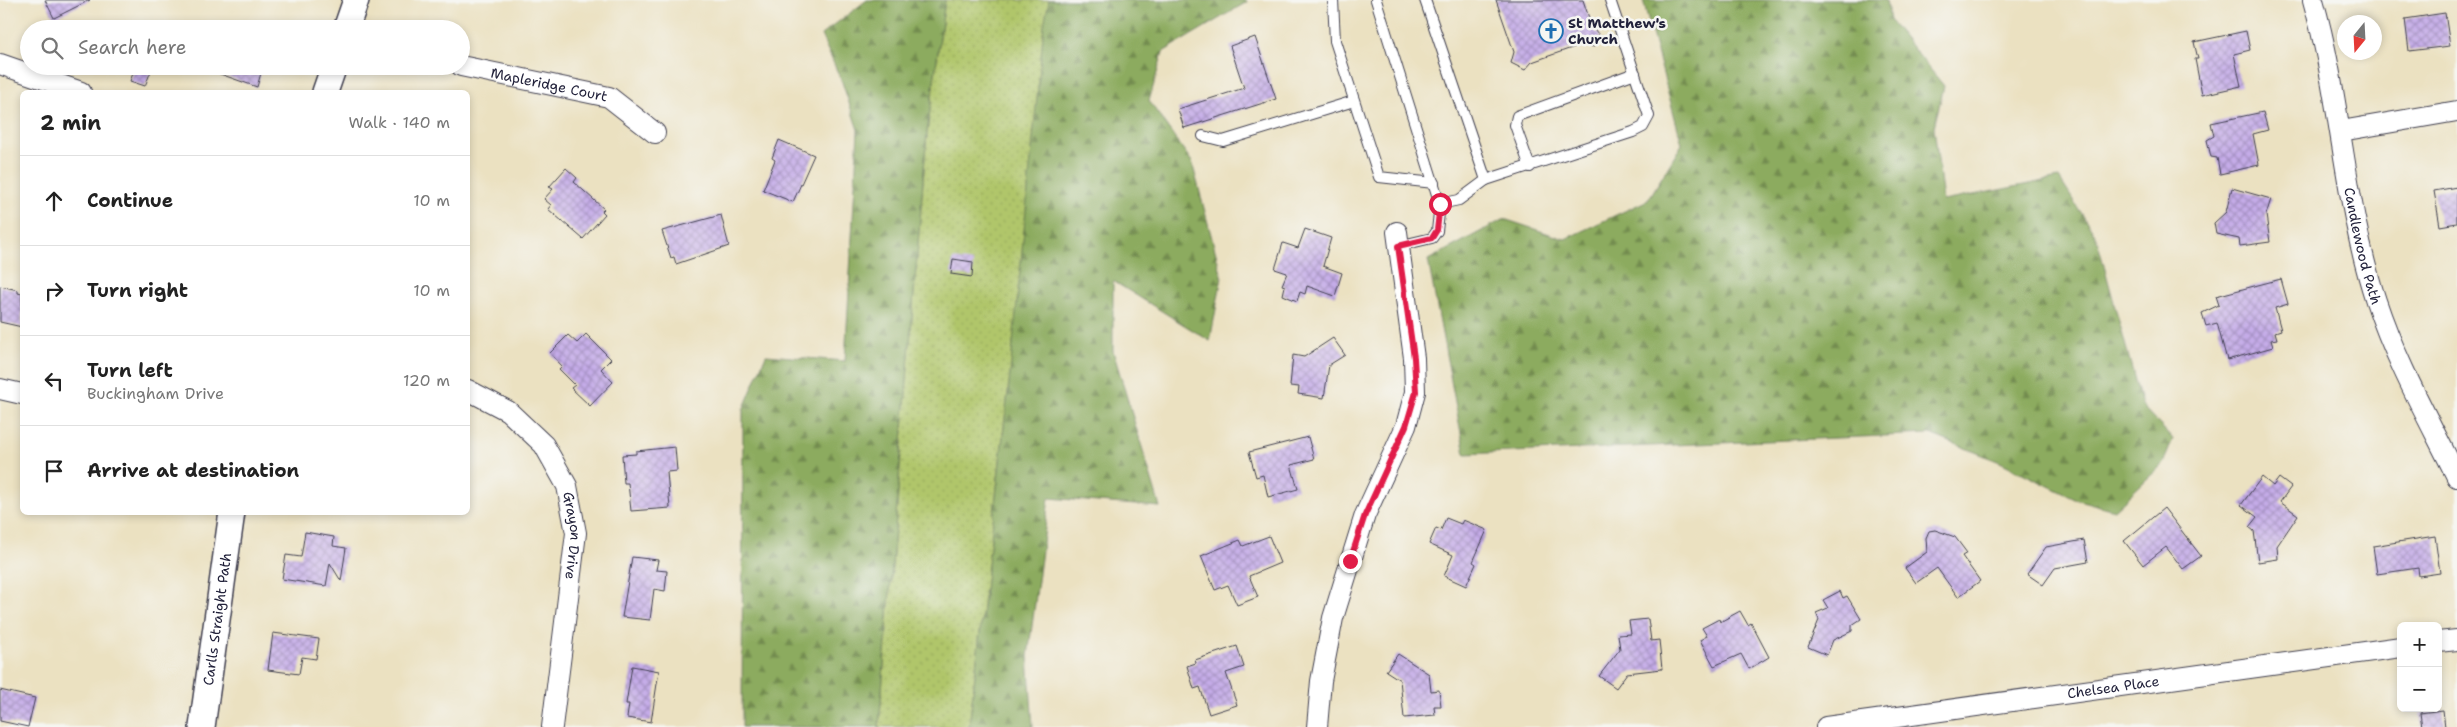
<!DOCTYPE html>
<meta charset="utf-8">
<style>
:root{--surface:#fff;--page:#f2f2f2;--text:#222;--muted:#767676;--line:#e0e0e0}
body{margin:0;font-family:"Shantell Sans",sans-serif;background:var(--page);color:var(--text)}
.controls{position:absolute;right:15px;bottom:15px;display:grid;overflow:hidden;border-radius:8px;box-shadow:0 2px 8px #0003}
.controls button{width:45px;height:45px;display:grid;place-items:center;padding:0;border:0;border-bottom:1px solid var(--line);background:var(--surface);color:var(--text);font:25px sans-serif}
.compass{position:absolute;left:2337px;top:15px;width:45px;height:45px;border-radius:50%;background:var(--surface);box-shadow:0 2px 8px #0003;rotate:198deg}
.stop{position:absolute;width:15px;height:15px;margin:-11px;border:4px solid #e11d48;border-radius:50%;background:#fff}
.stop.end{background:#e11d48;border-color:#fff;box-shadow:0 1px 5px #0008}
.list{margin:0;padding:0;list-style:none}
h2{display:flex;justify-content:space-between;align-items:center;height:65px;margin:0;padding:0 20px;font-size:21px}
h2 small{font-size:16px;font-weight:400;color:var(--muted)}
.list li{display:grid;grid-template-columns:32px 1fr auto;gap:15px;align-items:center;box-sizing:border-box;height:90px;padding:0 20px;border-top:1px solid var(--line)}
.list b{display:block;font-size:19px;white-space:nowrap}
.list p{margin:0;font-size:16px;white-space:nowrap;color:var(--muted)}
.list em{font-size:16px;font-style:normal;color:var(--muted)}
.icon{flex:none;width:28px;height:28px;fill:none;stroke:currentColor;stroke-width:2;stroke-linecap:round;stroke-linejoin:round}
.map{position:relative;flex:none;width:2457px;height:727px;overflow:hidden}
.search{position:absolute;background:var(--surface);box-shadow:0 2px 8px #0003;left:20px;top:20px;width:450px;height:55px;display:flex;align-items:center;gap:12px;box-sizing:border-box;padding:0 18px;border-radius:28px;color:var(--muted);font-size:19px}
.panel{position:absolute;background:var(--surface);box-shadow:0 2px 8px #0003;left:20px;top:90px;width:450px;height:425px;border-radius:8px}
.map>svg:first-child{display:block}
.grass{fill:url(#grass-dots);stroke:#697452}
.forest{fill:url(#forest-firs);stroke:#57664c}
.building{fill:url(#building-cross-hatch)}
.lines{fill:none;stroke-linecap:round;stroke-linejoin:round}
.service-casing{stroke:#403f4f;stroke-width:12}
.minor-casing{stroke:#403f4f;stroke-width:22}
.tertiary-casing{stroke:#403f4f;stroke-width:28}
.service{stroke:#fff;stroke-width:10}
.minor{stroke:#fff;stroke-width:20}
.tertiary{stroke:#fff;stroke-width:25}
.route{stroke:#e11d48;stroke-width:6}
.labels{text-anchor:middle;stroke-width:5;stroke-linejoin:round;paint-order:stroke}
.poi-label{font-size:14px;font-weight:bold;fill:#22223b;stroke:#f6f6f2;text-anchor:start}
.street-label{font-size:14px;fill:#22223b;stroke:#f6f6f2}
</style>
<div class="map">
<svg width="2457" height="727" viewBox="0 0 2457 727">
<defs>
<pattern id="grass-dots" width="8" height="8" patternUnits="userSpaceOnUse" patternTransform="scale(1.25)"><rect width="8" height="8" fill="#b0c66a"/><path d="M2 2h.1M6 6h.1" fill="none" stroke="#97aa5d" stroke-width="1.8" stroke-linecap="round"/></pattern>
<pattern id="forest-firs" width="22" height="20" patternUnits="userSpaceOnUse" patternTransform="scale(1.25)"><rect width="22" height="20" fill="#8cab5e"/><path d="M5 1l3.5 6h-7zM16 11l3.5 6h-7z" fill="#728b4f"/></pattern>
<pattern id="building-cross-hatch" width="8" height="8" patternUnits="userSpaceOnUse" patternTransform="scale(1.25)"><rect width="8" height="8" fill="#c5ace8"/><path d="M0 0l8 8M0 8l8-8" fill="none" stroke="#a08cbd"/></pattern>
</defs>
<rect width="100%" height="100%" fill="#f6f6f2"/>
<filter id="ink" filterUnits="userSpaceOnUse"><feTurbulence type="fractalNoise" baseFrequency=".02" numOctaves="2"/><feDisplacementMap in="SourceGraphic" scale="10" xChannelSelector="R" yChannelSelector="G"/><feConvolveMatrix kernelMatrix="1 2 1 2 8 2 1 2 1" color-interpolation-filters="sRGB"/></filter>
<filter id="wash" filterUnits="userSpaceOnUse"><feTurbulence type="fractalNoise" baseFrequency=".0096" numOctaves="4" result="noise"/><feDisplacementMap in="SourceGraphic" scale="20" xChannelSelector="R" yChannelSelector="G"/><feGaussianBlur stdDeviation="1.12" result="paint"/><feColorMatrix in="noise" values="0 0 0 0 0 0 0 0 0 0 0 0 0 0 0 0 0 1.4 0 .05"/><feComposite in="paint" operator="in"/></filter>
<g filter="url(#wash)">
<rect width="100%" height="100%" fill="#ebe1c1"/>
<polygon class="grass" points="945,0 1054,0 969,727 879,727 927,132"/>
<g class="forest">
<polygon points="867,0 945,0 927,132 879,727 742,727 743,410 766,355 845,361 858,130 842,82 821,35"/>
<polygon points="1049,0 1246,0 1247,2 1163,52 1149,101 1192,162 1222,277 1210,341 1113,281 1113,351 1160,507 1049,498 1028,656 1033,727 969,727 1009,384 1044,25"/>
<polygon points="1643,0 1886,0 1890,20 1944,86 1934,127 1943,201 2059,178 2096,236 2142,406 2173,439 2163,464 2114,510 2075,499 2000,462 1930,434 1465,454 1428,260 1504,219 1565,239 1648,200 1682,144"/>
</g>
<g id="blocks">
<g class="building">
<polygon points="45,0 90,0 54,18"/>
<polygon points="1496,0 1583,0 1592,27 1600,36 1594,47 1583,44 1532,62 1525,70 1511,63 1514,52"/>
<polygon points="2445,13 2450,46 2409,51 2405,19"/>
<polygon points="2246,31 2250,50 2234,54 2241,86 2202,95 2195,59 2198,59 2194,42"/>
<polygon points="1255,37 1276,99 1184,128 1178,109 1244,88 1230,46"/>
<polygon points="136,66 153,66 145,86 130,81"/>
<polygon points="206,66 263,66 257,87 206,69"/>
<polygon points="2263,112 2268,130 2253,134 2259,165 2220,174 2217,158 2211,157 2207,140 2214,136 2211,123"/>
<polygon points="779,140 814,155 793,202 763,190 775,160 772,158"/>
<polygon points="566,168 577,178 574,182 604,209 602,211 605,214 583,239 548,209 551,205 544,199 553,189 549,187"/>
<polygon points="2457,187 2457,223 2440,226 2434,191"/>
<polygon points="2232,188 2271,199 2266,215 2270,242 2240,246 2239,239 2216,234 2214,223 2226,212"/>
<polygon points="721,215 729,246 676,264 674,257 671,258 662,231"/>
<polygon points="1305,229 1331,238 1323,266 1342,273 1335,296 1307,286 1305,294 1300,292 1297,301 1283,295 1285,286 1282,285 1287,273 1275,269 1283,243 1298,248"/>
<polygon points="953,259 973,262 972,277 951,274"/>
<polygon points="2281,279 2288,304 2275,308 2281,330 2275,332 2277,339 2271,340 2273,347 2227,360 2217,323 2206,326 2202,313 2219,305 2216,296"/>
<polygon points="0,286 18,290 18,293 22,294 22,327 0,322"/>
<polygon points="586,334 611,359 601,369 613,382 590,406 571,388 575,385 559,369 562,366 550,353 568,335 577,343"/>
<polygon points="1333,338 1345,355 1329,365 1324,398 1298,394 1299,387 1290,386 1293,355 1304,357"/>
<polygon points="1308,437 1314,459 1291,465 1298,489 1268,497 1263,475 1256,477 1249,452"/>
<polygon points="675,447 677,471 667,472 670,508 631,511 628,483 624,483 622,455 636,454 636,451"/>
<polygon points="2262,477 2273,486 2279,478 2291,487 2280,502 2298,515 2277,546 2278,559 2258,562 2254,531 2249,527 2257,517 2241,505"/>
<polygon points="2164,508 2201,556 2183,569 2166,547 2143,565 2124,541"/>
<polygon points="1446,518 1461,524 1463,520 1487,530 1473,562 1476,564 1466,586 1444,576 1453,555 1429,544 1436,528 1441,530"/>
<polygon points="1935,530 1955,537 1967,553 1962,556 1980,581 1958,597 1937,568 1916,583 1905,568 1927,552 1926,538 1929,531"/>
<polygon points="305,532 334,537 333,546 346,548 341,581 330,563 326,586 282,579 286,555 301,557"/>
<polygon points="1269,536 1280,563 1249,576 1258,597 1237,605 1228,585 1215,590 1201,556 1240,540 1243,546"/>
<polygon points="2435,536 2440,573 2419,576 2418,568 2377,574 2373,546"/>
<polygon points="2084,540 2088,562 2055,568 2043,585 2027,574 2046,547"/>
<polygon points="632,557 658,560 656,570 667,571 665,591 654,589 650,620 622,617"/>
<polygon points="1840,591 1843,598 1847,596 1861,619 1852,625 1852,631 1833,640 1827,655 1808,647 1819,620 1816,613 1828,608 1823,600"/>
<polygon points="1740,611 1748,625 1751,623 1769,657 1749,669 1741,654 1714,666 1700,640 1707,636 1702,628 1719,619 1720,622"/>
<polygon points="1648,619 1651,641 1659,640 1662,669 1627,673 1616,688 1599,676 1620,649 1618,635 1631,634 1629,621"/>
<polygon points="273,633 319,639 316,659 302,657 299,674 268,670"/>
<polygon points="1237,646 1244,667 1226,673 1237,705 1209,714 1200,687 1194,689 1187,666 1196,663 1195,660"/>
<polygon points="1398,654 1429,674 1431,691 1439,690 1441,706 1434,706 1435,715 1404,718 1400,680 1386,671"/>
<polygon points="632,666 659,671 651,722 627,718 629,704 626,704"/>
<polygon points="0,690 35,698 28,727 0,721"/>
<polygon points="2443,710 2445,727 2422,727 2420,713"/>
</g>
</g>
</g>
<g filter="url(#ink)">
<use href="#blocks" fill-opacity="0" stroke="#403f4f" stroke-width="1"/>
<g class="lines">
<g class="service-casing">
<g id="service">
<polyline points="1333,0 1335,41 1379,177 1434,183"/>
<polyline points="1376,0 1440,204 1459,200 1486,180"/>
<polyline points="1425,0 1486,180 1633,132 1643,127 1649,116 1610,0"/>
<polyline points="1203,136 1223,141 1354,101"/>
<polyline points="1530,167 1515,125 1517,116 1635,73"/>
<polyline points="1398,246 1432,238 1437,231 1440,204"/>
</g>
</g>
<g class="minor-casing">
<g id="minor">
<path id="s1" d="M2313,0C2341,98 2344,204 2376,301C2396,362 2429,420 2457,477"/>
<polyline points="0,64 81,92"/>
<path id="s2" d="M461,66L609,97L655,133"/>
<polyline points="2341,131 2457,111"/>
<polyline points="0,389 22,394"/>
<path id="s3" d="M468,390L508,411L544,445L567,486L576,533L552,727"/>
<polyline points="2438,642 2457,640"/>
<polyline points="1317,727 1321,681 1333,618 1365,515 1406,426 1415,392 1414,358 1397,232"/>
<path id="s4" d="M1826,727L2401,647"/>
</g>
</g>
<g class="tertiary-casing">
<g id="tertiary">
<polyline points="346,29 356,0"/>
<polyline points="325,92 334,66"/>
<path id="s5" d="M202,727L232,512"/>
</g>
</g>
<use href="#service" class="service"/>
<use href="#minor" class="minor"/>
<use href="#tertiary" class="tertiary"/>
</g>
</g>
<g class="lines" filter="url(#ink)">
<polyline class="route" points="1350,561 1365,515 1406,426 1416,392 1414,358 1398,246 1432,238 1437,230 1440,204"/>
</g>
<defs>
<g id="church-ring" transform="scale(1.25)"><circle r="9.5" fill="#f6f6f2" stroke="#1f6fb2" stroke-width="1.5"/><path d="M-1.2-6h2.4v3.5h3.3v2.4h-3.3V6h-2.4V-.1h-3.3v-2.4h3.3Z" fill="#1f6fb2"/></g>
</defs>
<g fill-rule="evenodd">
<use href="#church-ring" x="1551" y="31"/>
</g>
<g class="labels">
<g class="poi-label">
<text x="1568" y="28">St Matthew's<tspan x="1568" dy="16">Church</tspan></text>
</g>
<g class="street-label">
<text dy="5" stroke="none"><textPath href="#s2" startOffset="90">Mapleridge Court</textPath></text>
<text dy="5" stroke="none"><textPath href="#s1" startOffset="251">Candlewood Path</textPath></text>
<text dy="5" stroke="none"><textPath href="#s3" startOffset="192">Grayon Drive</textPath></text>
<text dy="5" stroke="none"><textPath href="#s5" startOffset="109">Carlls Straight Path</textPath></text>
<text dy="5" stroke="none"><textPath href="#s4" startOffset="290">Chelsea Place</textPath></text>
</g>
</g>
</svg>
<div class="controls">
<button>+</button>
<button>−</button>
</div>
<svg class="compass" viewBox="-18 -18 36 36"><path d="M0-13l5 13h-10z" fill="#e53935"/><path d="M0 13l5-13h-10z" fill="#767676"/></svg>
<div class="stop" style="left:1440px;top:204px"></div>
<div class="stop end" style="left:1350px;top:561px"></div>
<div class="search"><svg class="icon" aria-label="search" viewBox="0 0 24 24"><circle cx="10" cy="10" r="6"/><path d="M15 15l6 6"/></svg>Search here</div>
<section class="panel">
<h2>2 min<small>Walk · 140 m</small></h2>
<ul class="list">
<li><svg class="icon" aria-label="ahead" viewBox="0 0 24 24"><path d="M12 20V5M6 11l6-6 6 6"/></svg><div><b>Continue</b></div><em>10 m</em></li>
<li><svg class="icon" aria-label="right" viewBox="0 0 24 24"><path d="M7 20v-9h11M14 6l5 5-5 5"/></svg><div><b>Turn right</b></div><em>10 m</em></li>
<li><svg class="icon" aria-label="left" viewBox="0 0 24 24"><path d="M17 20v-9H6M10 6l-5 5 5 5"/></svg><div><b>Turn left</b><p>Buckingham Drive</p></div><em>120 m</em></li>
<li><svg class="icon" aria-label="arrive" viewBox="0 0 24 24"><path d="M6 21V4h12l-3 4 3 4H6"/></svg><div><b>Arrive at destination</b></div></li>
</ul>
</section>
</div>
